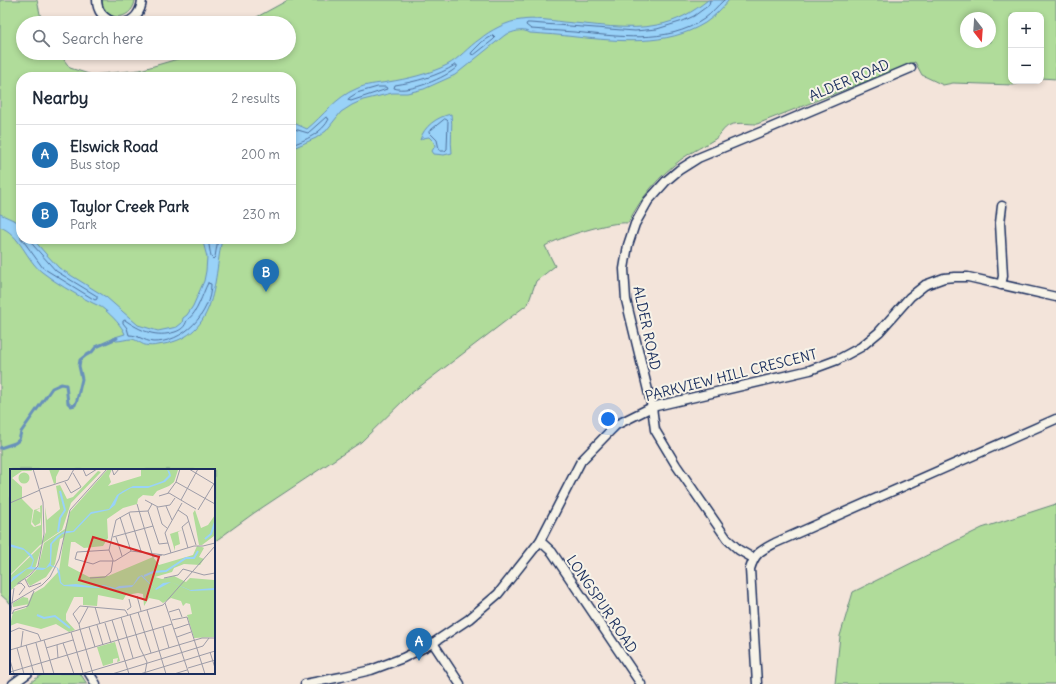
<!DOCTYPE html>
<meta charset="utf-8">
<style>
:root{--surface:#fff;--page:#f2f2f3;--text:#1f2937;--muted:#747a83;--line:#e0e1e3;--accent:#1f6fb2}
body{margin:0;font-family:Delius,sans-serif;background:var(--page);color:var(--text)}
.controls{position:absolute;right:12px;top:12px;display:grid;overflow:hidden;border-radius:8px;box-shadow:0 2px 6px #0003}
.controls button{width:36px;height:36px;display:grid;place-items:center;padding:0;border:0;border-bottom:1px solid var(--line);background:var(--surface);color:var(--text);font:20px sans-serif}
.compass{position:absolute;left:960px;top:12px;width:36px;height:36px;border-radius:50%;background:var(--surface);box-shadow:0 2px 6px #0003;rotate:163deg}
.you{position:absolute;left:608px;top:419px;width:14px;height:14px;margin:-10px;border:3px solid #fff;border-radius:50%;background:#1a73e8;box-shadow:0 0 0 6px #1a73e833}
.badge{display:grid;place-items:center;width:26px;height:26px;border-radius:50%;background:var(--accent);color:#fff;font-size:13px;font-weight:700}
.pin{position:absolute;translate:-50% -33px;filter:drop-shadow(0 1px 2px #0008)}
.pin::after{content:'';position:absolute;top:21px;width:14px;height:12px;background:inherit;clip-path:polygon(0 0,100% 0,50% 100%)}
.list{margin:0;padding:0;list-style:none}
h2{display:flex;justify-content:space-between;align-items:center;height:52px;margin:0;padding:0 16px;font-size:17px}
h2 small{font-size:13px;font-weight:400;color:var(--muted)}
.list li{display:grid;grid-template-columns:26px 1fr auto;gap:12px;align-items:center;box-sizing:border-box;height:60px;padding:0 16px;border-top:1px solid var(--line)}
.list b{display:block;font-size:15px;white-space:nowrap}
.list p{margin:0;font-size:13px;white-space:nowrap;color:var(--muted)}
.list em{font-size:13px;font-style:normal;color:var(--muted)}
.icon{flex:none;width:22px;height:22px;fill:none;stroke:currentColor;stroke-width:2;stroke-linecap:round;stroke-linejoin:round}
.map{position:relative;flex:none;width:1056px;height:684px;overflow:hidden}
.search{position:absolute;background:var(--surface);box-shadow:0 2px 6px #0003;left:16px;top:16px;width:280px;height:44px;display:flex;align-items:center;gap:10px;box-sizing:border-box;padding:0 14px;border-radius:22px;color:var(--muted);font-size:15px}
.panel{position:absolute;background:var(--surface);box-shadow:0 2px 6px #0003;left:16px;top:72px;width:280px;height:172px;border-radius:16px}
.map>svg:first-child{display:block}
.green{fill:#b0dc9a;stroke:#66867c;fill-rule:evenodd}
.water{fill:#99d2f8;stroke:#6791ba}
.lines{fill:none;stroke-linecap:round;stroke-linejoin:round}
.shore{stroke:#4d709c;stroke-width:1}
.stream{stroke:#6791ba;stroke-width:3}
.minor-casing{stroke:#1b2f5e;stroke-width:11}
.minor{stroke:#f7f3e8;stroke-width:8}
.labels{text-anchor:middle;stroke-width:4;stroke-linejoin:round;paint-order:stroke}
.street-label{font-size:14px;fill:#1b2f5e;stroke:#f7f3e8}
.inset-river{fill:none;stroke:#99d2f8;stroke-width:2}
.inset-road{fill:none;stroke:#9d9ca8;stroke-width:1}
.view{fill:#d62828;fill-opacity:0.15;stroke:#d62828;stroke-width:2}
.inset-edge{fill:none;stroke:#1b2f5e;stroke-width:2}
</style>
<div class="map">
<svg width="1056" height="684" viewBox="0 0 1056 684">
<rect width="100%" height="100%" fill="#f3e4da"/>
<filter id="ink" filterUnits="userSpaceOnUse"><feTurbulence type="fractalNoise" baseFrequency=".025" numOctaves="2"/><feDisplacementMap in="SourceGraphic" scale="8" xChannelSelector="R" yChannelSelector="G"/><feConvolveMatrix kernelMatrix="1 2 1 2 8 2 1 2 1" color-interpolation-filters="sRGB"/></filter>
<g filter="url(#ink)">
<g class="green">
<path d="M0,0H37L42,23H23V53H59L70,68L92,75L140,70L181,58L191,53H289V23H246L288,0H1056V79L1041,78V15H1011V81H1029L1013,85L953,83L943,85L922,75L915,62L757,124C748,124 739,122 730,125C723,128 720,136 715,139C704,146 693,151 683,158C659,176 642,196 628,223C611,221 560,237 545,246L555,266L536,281L528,304L410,394L361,442L254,513L214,542V470H11V604L0,594ZM966,18H990V42H966ZM21,77H291V239H21Z"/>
<path d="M102,0H135V1C131,22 103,22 102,0Z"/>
<polygon points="1056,504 1056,684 835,684 840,636 853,592 982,528"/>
<polygon points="44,673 80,673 87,684 28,684"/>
</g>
<g class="water">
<path d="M708,0H729C722,8 714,17 705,23C666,47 619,41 576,37C560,35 545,34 530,33C522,28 513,32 505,35L455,75L424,89L407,93H392L363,100L352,105L341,112L326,131L316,138L291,149V124H296L307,129C323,116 336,97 356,89C366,84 377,84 388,82C407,79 429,74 447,65C459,59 468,47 480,39C489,31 508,21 521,20C534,18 549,20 563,22C590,24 631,31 657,25C676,22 693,12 708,0Z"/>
<path d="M451,114C453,127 450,140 452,153L444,155L434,154L432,151L435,146L434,142L429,137L423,138L420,140C424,126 437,117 451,114Z"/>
<path d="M0,214L20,223L21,239H33L45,253L59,268L106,297L138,325L158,331L177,327L182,323L183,318L187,315L193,306L204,281L206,271L207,257L203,242L204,239H222C213,283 218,339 157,345C154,346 149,346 145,345C141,344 136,339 131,339C127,339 121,341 116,341L112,338L125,334C122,326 112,316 105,310C101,306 94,304 89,301C73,293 56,283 42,272C26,260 20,234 0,227Z"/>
</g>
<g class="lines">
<g class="shore">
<path d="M710,0L709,5L694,16L683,21L657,29L635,31L530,23H527L526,25L531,29C545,30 560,31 574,32C616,36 667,45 704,19C711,14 717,6 724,0"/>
<polygon points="493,36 495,38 493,40 474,55 471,54 472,52 482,42"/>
<path d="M455,65H457V67C447,77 408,94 394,88L395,85C415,82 438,76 455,65Z"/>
<polygon points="378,87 386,87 387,89 351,101 348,100 349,98 357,93"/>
<polygon points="445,119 447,120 448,121 447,149 445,151 440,151 439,149 437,140 429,132"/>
<path d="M291,128L308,133L326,117L329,119C323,132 305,141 291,145"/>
<polyline points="22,239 43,268 90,297 95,300 97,299 97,296 56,271 33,245 30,239"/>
<polyline points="208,239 211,257 213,259 215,257 218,239"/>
<path d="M208,283L211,284C211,314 183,343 153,342C144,341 138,335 129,335L127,328L123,323V321L125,320C141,331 156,338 175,332C181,330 185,327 187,320C198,313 202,294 208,283Z"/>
</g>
<polyline class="stream" points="0,448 15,443 19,440 21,432 52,388 61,384 66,385 68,403 71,406 75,405 77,400 82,379 79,366 80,360 85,356 92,352 96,347 117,338"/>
<g class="minor-casing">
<g id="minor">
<path d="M97,0C97,12 104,19 116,23"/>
<path d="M122,23C134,22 141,12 142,0"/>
<polyline points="1001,285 1003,276 1000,223 1002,206"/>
<polyline points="540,541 552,552 641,684"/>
<polyline points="753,558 739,550 727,539 676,465 655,430 652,407 626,300 624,269 628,245 635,224 648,201 666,181 679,170 698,158 763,131 911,68"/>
<polyline points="433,643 460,684"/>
<polyline points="89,673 96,684"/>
<polyline points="13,684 28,673"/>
<polyline points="305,684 341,677 371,670 403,658 433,643 469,619 484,606 498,594 540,541 581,461 616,425 652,407 810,370 837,360 861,347 879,332 910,297 925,285 944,278 955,277 968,277 1056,297"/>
<path d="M757,684L750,569C755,553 760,551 775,543L1056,419"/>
</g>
</g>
<use href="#minor" class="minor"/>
</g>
</g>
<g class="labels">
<g class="street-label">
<text transform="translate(849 80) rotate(-23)" y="5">ALDER ROAD</text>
<text transform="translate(647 328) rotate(78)" y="5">ALDER ROAD</text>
<text transform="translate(731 375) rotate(-14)" y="5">PARKVIEW HILL CRESCENT</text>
<text transform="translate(602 604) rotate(56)" y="5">LONGSPUR ROAD</text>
</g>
</g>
<g transform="translate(10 469)">
<rect width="205" height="205" fill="#f3e4da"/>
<path d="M0,0H21L22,2H12L2,9L12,18V30L23,41L21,55L24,58L31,56L30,37L32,36V73L36,63L35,38L37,51L50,40L46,17L50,16L57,30L63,28L88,2L91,3L61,34L52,61L30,76L0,106ZM39,0H50L46,8V14L44,15ZM98,0H102L99,7L101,13L98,17L131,7V0L168,1L164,13L159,17L147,22L143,27L133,26L128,30L127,35L113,39L97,50L98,69L93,77L74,79L65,73H61L58,97L79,108L98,107L143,88L149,96L183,86L187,77L192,78L194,79L189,88L194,90L190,96L174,95L164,99L162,103L145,108L152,110L164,107L176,113L180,109L204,111L205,106V168L184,169L177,146L182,145L180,135L176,134L173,137L171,132L161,129L153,134L149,131L139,129L134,137L133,125L128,124L116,126L113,131L88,126L87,137L73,136V128H64L56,145V151L65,161L59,163L46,155L31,160L7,154L0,157L3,143L16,139L22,125L34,118L49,102L54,68L50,70L45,95L36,108L20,117L16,111L28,99L34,74L55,60L60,43ZM8.5 9a5.5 5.5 0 1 1 11 0a5.5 5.5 0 1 1-11 0ZM30,39L29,40L26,41L31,44L30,54L25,57L22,53L24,41ZM185,41L191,59L198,56L205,46L204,67L192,76H189L183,44ZM172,61L168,63L170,75L165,77V82L160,65ZM32,76L25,100L0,122V107ZM13,128L18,129L19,135L3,138V134ZM105,173L110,192L107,193L108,189L103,190V194L93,197L87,178Z" fill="#b0dc9a"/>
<path d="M157,0L160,3L161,7L155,13L138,19H121L109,26L105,36L99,41L81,45L64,63L52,65L42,75L41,96L48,99L50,104L51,113L54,116L66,115L86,118L94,116L105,119L109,117L123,116L128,108L132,106L145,120L153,114L161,113L180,121L204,119L205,121L181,122L161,113L146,121L131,107L122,118L104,120L95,117L87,119L54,117L50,114L47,99L40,97L33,101L17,100L0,114L3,108L21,97L23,91L14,81L1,78L0,75L13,79L22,86L24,91L22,98L36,99L40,93V75L47,67L55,62H63L81,43L99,40L107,26L113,22L123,17H139L153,12L159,6Z" fill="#99d2f8"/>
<path class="inset-river" d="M48,63L50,49L55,41L50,22M195,70L201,65L205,53M134,107L143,103L156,102L176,89H184L188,82M27,146L34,149L45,147L60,159"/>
<path class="inset-road" d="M73,0L76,7L87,0M102,0L104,6L109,0M179,0L204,15M55,13L61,24L71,18L63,4M166,13L205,35M30,20L58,11L64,0M158,24L166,13L170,0M149,27L159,24L186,40M135,31L148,38L160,36L165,29M171,31L188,0M0,34L30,21M127,35L143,88L152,86M156,37L162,51M147,38L152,55L157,59M168,41L177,47L186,76M188,41L205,13M138,42L149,75L158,74M119,44L131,82M110,48L121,82M103,68L143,57M106,68L112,87M178,79L172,58L179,52M99,81L67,83L65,90L83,95L90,92H105L121,82L154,86L184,77H193L205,74M99,81L106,51L120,43L138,42L142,35M161,84L155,64L172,34M80,109L95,108L101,103L103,91L99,81M154,109L168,106L173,100L194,106L205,104M15,110L19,118L31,114M8,114L20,106L28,97L34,65L33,33L23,0M7,115L11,114L15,118L9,126M128,130L127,127L131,142M155,134L179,205M0,135L32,116L40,108L49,90L60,41L97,0M85,138L90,155M117,141L121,138L119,130M137,141L156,205M128,143L141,184M159,143L169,140L172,148M2,145L4,141L18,137L24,122M120,146L130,179L137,193L135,204M111,148L123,189M0,149L4,119M102,151L115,192M162,151L177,148L195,205M95,154L101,174M69,155L63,145L70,137L115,141L118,146M87,156L93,176M79,158L85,178M153,158L159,179M70,160L69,155L78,138M70,160L83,205M164,160L179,155M0,163L9,159L28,165L31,172M61,163L73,204M167,168L181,163M34,171L44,205M26,174L34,205M53,174L64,205M16,176L24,205M47,176L48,189M11,178L13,162M7,179L14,205M36,179L63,171M0,181L153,136L205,77M200,183L205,199M0,191L4,205M115,192L119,205M178,199L205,191M0,203L162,155M71,205L192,169H205M102,205L193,177L199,169M130,205L205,182M164,205L177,201"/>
<path class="view" d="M83,68L149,88L136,131L69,111Z"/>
<rect width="205" height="205" class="inset-edge"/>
</g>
</svg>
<div class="controls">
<button>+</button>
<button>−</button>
</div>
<svg class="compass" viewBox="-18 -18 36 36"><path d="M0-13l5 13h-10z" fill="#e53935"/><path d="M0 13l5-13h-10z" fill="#747a83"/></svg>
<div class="you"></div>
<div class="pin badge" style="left:419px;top:661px">A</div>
<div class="pin badge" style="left:266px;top:292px">B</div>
<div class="search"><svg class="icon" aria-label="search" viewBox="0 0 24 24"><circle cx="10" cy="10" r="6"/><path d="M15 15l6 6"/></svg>Search here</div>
<section class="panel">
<h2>Nearby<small>2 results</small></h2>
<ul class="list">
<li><span class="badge">A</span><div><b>Elswick Road</b><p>Bus stop</p></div><em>200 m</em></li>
<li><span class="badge">B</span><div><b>Taylor Creek Park</b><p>Park</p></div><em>230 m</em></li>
</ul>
</section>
</div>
